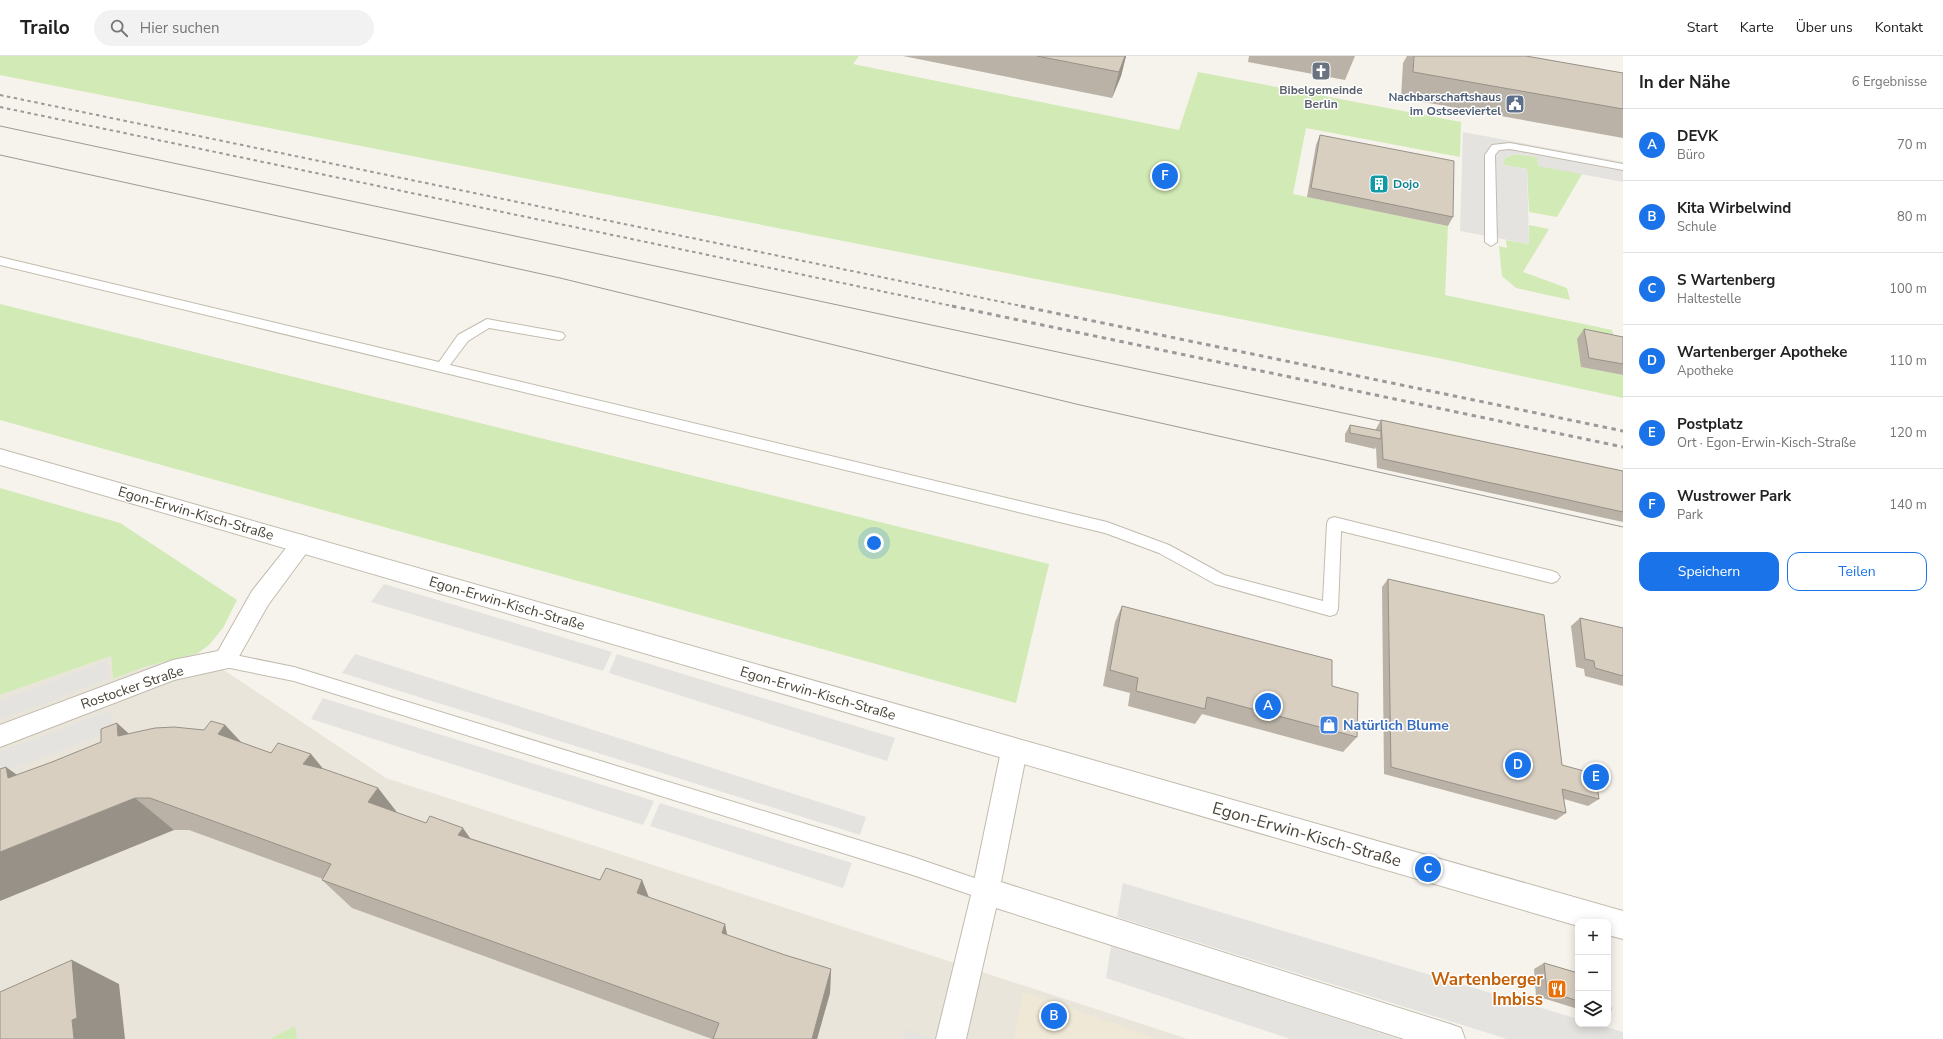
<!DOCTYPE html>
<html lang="de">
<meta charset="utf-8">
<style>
:root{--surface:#fff;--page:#f2f2f2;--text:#222;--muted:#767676;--line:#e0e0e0;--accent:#1a73e8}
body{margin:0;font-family:"Nunito Sans",sans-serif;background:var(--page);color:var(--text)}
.controls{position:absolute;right:12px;bottom:12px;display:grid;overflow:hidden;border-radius:8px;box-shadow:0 2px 10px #0003}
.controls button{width:36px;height:36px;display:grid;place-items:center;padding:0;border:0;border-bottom:1px solid var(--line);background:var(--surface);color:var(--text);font:20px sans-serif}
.you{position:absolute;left:874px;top:487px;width:14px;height:14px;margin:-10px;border:3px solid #fff;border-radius:50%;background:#1a73e8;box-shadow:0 0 0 6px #1a73e833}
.badge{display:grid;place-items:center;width:26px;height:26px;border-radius:50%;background:var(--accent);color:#fff;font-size:13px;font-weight:700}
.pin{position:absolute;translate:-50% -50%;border:2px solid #fff;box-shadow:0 1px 4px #0006}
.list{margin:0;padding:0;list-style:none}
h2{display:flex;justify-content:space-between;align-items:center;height:52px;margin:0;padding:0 16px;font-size:17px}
h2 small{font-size:13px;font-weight:400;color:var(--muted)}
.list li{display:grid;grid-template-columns:26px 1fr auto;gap:12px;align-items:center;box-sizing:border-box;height:72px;padding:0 16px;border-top:1px solid var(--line)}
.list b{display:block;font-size:15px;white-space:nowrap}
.list p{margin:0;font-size:13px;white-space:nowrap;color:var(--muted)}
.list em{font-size:13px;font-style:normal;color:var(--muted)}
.actions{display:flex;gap:8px;padding:12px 16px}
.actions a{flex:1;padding:9px 0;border:1px solid var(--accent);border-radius:12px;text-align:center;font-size:14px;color:var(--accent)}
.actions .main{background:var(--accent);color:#fff}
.icon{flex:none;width:22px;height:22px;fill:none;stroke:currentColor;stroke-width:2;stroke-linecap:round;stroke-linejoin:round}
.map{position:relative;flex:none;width:1623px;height:983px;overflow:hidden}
header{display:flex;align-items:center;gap:24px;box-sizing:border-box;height:56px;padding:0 20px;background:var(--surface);border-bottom:1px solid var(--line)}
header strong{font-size:19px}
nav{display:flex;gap:22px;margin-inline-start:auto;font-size:14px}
.search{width:280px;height:36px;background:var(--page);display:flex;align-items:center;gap:10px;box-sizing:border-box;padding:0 14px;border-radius:22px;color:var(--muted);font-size:15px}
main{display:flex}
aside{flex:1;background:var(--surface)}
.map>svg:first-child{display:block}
.residential{fill:#eae5da}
.education{fill:#efe8d6}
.green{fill:#d2eab5}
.parking{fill:#e5e3e0}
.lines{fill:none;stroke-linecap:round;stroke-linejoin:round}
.service-casing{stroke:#c2bbae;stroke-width:2}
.minor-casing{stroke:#c2bbae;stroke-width:2}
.tertiary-casing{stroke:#c2bbae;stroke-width:2}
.service{fill:#fff;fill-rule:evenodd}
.minor{fill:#fff;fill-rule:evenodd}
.tertiary{fill:#fff;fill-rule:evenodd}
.tram{stroke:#9a9a9a;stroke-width:1}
.rail-far1{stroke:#9a9a9a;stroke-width:2;stroke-dasharray:3.5 3.5;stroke-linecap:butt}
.rail{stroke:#9a9a9a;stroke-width:3;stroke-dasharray:4.5 4.5;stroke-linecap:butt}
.wall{fill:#bab2a6}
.shaded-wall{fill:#979187}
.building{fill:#d8cfc1;stroke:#979187}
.labels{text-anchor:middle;stroke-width:3;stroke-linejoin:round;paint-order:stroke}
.far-worship-label{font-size:12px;font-weight:bold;fill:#5b616d;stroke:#fff}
.far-service-label{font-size:12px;font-weight:bold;fill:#4e5e75;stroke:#fff;text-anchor:end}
.far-culture-label{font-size:12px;font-weight:bold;fill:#0d838f;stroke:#fff;text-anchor:start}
.street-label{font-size:14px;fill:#4b4439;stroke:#fff}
.shop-label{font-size:14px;font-weight:bold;fill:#366cbe;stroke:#fff;text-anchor:start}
.near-street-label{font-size:17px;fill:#4b4439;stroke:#fff}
.near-food-label{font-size:17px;font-weight:bold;fill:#c56008;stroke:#fff;text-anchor:end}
</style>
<header>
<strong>Trailo</strong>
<div class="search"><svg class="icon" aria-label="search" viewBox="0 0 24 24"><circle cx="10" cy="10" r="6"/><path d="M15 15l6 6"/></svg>Hier suchen</div>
<nav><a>Start</a><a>Karte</a><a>Über uns</a><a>Kontakt</a></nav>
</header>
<main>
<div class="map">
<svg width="1623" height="983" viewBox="0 0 1623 983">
<rect width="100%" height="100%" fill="#f6f3ec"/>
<polygon class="residential" points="198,597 386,722 1188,983 0,983 0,639 111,600 113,623 144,611"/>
<polygon class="education" points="1023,936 1158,983 1014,983"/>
<g class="green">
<polygon points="0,0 859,0 853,8 1179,74 1198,16 1461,66 1460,101 1306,72 1293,138 1448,170 1445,239 1612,274 1614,281 1581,311 1623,319 1623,342 1443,303 0,19"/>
<polygon points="1515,98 1538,101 1582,118 1557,161 1529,156 1527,113 1503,109 1505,102"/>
<polygon points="1529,169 1549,173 1523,216 1567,232 1570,244 1516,232 1502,220 1499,190 1507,192 1506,184 1529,188"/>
<polygon points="0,248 1049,508 1016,647 0,364"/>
<polygon points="0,432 120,467 237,544 223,572 209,589 198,597 144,611 113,623 111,600 0,639"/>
<polygon points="295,970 297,983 270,983"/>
</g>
<g class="parking">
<polygon points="1463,76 1623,106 1623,126 1538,110 1537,101 1515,98 1505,102 1503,109 1527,113 1529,188 1460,175"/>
<polygon points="384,528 612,596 603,615 371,546"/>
<polygon points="355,598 866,761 860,779 342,617"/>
<polygon points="617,598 895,682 887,705 609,617"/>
<polygon points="107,605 108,623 0,664 0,645"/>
<polygon points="323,642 654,745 643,769 311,663"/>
<polygon points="111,654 113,675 0,717 0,696"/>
<polygon points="660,747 852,807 843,832 650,770"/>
<polygon points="1123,827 1578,963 1578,968 1596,968 1623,976 1623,983 1507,983 1117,861"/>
<polygon points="1111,890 1399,983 1290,983 1106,922"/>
<polygon points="905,973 934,983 903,983"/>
</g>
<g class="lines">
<g class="service-casing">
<g id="service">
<polygon points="1510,87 1623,108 1623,114 1510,93 1499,94 1495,99 1497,186 1491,190 1485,186 1485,99 1492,89"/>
<polygon points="0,201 439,306 458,279 487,263 559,276 563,277 565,280 563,283 559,284 489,272 468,285 450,309 1107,466 1169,489 1224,519 1323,545 1327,467 1329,463 1334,461 1552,515 1557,517 1560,521 1557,525 1552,527 1341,475 1338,553 1336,558 1330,560 1215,528 1159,497 1105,477 0,209"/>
<polygon points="225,597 294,611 910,800 986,826 993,828 995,835 993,842 986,844 910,818 294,625 225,611 219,609 217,604 219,599"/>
</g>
</g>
<g class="minor-casing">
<g id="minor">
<polygon points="302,479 310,482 313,488 268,549 233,611 174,624 0,691 0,669 173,604 218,595 252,535 294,482"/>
<polygon points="1014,683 1023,687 1027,695 1001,826 1450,968 1461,972 1465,983 1404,983 996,852 966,983 936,983 972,835 1001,695 1005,687"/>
</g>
</g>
<g class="tertiary-casing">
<polygon id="tertiary" points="0,393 1623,855 1623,883 1608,879 1608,866 1578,866 1578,870 0,409"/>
</g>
<use href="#service" class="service"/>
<use href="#minor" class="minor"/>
<use href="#tertiary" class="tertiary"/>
<g class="tram">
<polyline points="0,70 1390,367"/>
<polyline points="0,99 560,222 1076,348 1623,471"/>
</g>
<g class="rail-far1">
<polyline points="0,39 1026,251"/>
<polyline points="0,51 957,251"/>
</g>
<g class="rail">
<polyline points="952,250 1623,391"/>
<polyline points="1021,250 1623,375"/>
</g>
</g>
<g class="wall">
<polygon points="903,0 1126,0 1121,20 1112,42"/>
<polygon points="1249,0 1355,0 1345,24 1248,6"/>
<polygon points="1407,0 1526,0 1623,17 1623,82 1401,42 1403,7"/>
<polygon points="1320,79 1453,161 1448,170 1307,141 1316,89"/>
<polygon points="1584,273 1623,281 1623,319 1581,311 1577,283"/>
<polygon points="1381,364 1623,415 1623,466 1377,412 1376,391 1375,393 1345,386 1345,378 1350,369 1376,374 1376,373"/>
<polygon points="1388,523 1562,709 1599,743 1588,750 1564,743 1566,757 1556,764 1384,718 1382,531"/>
<polygon points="1122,550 1332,630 1357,681 1343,696 1202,658 1195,668 1128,650 1130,637 1103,630 1115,566"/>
<polygon points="1580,562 1623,572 1623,630 1585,620 1584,613 1576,611 1571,570"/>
<polygon points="225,669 242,687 271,697 323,713 378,732 397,757 470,782 600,824 642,824 649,842 725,868 727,879 785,899 831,913 830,937 817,983 712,983 352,852 322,824 323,823 189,774 174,774 17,719 129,678 204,674"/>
<polygon points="1544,907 1578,917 1578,953 1536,940 1534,913"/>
</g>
<g class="shaded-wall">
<polygon points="1125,0 1126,0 1121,20 1112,42 1119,16"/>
<polygon points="117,667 156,702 118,680"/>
<polygon points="225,669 258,704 218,678"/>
<polygon points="311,698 339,732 303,708"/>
<polygon points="6,711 52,744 8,722"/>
<polygon points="378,732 403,764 368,746"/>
<polygon points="135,742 174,774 0,845 0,796"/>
<polygon points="463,772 484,802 458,779"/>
<polygon points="642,824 653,852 637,837"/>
<polygon points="725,868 730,894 722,877"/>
<polygon points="72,904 119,928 125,983 74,983 72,964"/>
<polygon points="831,913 830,937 817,983 812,983"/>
</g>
<g class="building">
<polygon points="1037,0 1125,0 1119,16"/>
<polygon points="1414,0 1526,0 1623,17 1623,53 1413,16"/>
<polygon points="1320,79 1454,105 1453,161 1311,132"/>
<polygon points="1584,273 1623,281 1623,308 1589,302"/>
<polygon points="1381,364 1623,415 1623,456 1383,403"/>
<polygon points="1350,369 1381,375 1381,383 1350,377"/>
<polygon points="1388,523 1544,559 1562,709 1595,718 1599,743 1562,733 1566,757 1391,711"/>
<polygon points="1122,550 1332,604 1332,630 1358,637 1357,681 1207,641 1205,653 1136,635 1138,622 1110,614"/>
<polygon points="1580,562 1623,572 1623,620 1595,612 1594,605 1585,603"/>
<polygon points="211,665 225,669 218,678 271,697 278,687 311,698 303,708 324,713 378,732 368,746 426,767 430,760 463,772 458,779 600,824 606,812 642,824 637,837 725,868 722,877 785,899 831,913 812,983 713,983 719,967 322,824 331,808 150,742 135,742 0,796 0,713 6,711 8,722 52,706 101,686 101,673 117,667 118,680 155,672 174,671 204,674"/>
<polygon points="72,904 77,962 72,964 74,983 0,983 0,936"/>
<polygon points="1544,907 1578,917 1578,945 1547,935"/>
<polygon points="1608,929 1611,954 1608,954"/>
</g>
<defs>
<g id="church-square" transform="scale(1)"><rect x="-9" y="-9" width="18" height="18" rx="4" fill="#6b7280" stroke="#fff"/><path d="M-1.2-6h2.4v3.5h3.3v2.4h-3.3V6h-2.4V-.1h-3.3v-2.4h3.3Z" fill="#fff"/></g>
<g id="civic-square" transform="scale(1)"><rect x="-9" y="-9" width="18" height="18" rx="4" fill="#5c6f8a" stroke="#fff"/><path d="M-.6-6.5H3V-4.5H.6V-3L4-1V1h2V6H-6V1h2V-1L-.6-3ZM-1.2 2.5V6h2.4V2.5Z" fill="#fff"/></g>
<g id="building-square" transform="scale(1)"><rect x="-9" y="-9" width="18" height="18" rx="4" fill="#0f9aa8" stroke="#fff"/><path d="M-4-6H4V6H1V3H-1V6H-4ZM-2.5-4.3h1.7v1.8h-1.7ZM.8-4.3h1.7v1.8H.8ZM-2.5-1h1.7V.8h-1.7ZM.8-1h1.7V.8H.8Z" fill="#fff"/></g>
<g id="shop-square" transform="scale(1)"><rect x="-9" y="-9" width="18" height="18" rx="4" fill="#3f7fe0" stroke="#fff"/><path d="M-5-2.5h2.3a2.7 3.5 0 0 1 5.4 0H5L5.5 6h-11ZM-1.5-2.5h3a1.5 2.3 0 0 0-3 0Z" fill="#fff"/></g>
<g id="restaurant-square" transform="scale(1)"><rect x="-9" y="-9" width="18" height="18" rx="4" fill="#e8710a" stroke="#fff"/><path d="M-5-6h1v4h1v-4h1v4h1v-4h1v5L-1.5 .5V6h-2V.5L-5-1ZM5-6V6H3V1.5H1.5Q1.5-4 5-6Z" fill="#fff"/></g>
</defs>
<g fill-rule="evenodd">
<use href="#church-square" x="1321" y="15"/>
<use href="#civic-square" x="1515" y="48"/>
<use href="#building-square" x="1379" y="128"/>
<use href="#shop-square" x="1329" y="669"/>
<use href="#restaurant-square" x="1557" y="933"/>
</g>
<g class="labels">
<g class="far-worship-label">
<text x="1321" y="38">Bibelgemeinde<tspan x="1321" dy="14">Berlin</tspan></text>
</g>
<g class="far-service-label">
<text x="1501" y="45">Nachbarschaftshaus<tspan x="1501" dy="14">im Ostseeviertel</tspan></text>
</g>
<g class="far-culture-label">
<text x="1393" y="132">Dojo</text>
</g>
<g class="street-label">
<text transform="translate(196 457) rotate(16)" y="5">Egon-Erwin-Kisch-Straße</text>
<text transform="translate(507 547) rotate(16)" y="5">Egon-Erwin-Kisch-Straße</text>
<text transform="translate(132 631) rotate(-19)" y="5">Rostocker Straße</text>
<text transform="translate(818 637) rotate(16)" y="5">Egon-Erwin-Kisch-Straße</text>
</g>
<g class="shop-label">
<text x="1343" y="674">Natürlich Blume</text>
</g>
<g class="near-street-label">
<text transform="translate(1307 778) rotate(16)" y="6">Egon-Erwin-Kisch-Straße</text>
</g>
<g class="near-food-label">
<text x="1543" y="929">Wartenberger<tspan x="1543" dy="20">Imbiss</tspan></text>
</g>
</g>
</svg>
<div class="controls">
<button>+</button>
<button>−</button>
<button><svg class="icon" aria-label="layers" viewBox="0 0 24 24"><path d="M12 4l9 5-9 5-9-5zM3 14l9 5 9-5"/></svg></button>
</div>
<div class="you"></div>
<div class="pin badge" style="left:1268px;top:650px">A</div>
<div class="pin badge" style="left:1054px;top:960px">B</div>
<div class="pin badge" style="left:1428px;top:813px">C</div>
<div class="pin badge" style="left:1518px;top:709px">D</div>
<div class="pin badge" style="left:1596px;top:721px">E</div>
<div class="pin badge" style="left:1165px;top:120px">F</div>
</div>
<aside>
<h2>In der Nähe<small>6 Ergebnisse</small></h2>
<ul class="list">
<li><span class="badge">A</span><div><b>DEVK</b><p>Büro</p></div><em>70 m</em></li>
<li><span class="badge">B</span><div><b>Kita Wirbelwind</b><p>Schule</p></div><em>80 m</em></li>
<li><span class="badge">C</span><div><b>S Wartenberg</b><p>Haltestelle</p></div><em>100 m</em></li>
<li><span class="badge">D</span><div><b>Wartenberger Apotheke</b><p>Apotheke</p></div><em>110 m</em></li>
<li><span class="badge">E</span><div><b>Postplatz</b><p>Ort · Egon-Erwin-Kisch-Straße</p></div><em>120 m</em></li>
<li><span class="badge">F</span><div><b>Wustrower Park</b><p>Park</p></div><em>140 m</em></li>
</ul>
<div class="actions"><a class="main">Speichern</a><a>Teilen</a></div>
</aside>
</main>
